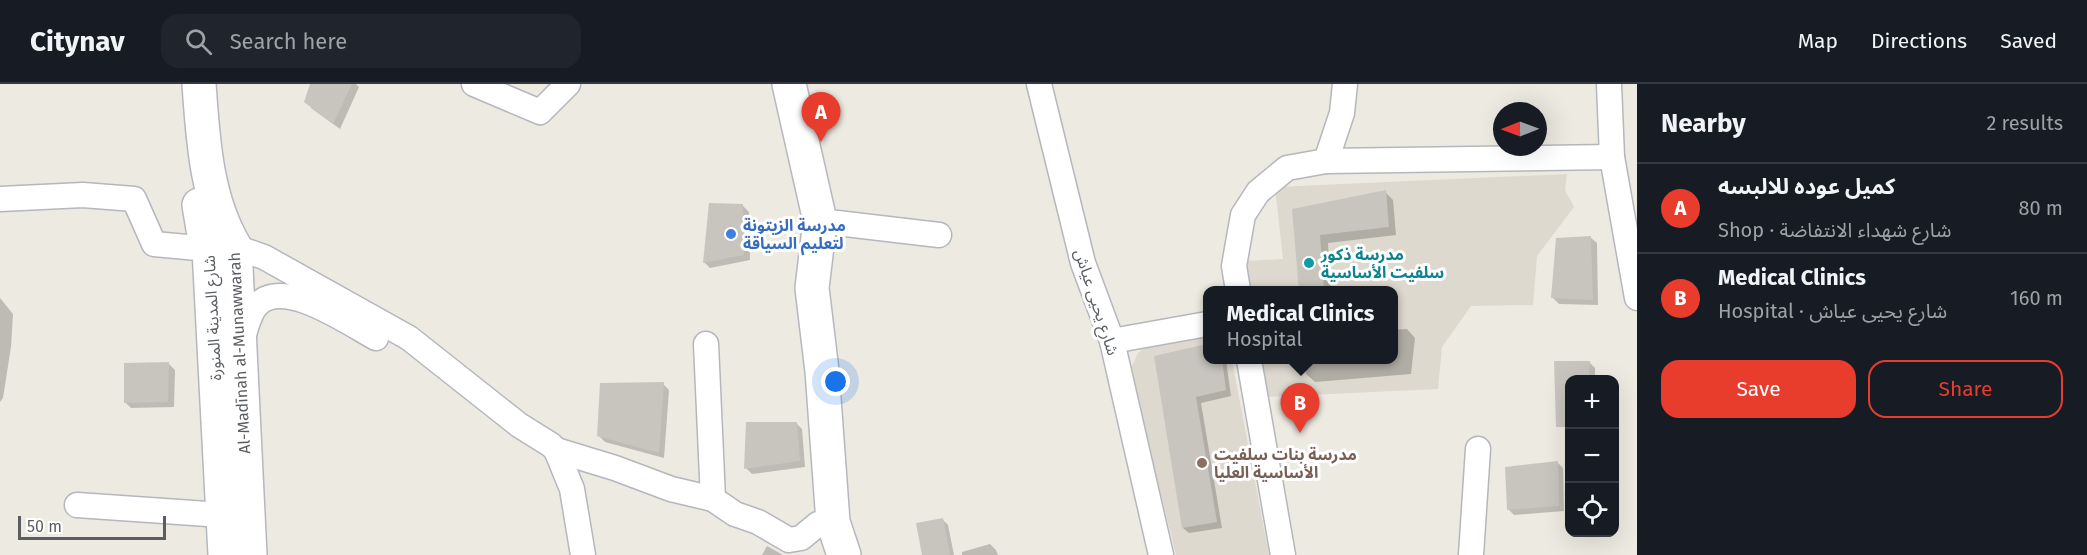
<!DOCTYPE html>
<meta charset="utf-8">
<style>
:root{--surface:#171b24;--page:#20242c;--text:#f1f3f6;--muted:#9ea1a6;--line:#363941;--accent:#e83d2d}
body{margin:0;font-family:"Fira Sans","Noto Sans Arabic",sans-serif;background:var(--page);color:var(--text)}
.controls{position:absolute;right:18px;bottom:18px;display:grid;overflow:hidden;border-radius:12px;box-shadow:0 6px 24px #0002}
.controls button{width:54px;height:54px;display:grid;place-items:center;padding:0;border:0;border-bottom:2px solid var(--line);background:var(--surface);color:var(--text);font:30px sans-serif}
.compass{position:absolute;left:1493px;top:18px;width:54px;height:54px;border-radius:50%;background:var(--surface);box-shadow:0 6px 24px #0002;rotate:269deg}
.scale{position:absolute;left:18px;bottom:15px;width:148px;box-sizing:border-box;padding-left:6px;border:3px solid #5a5e62;border-top:0;font-size:16px;line-height:21px;white-space:nowrap;color:#5a5e62;-webkit-text-stroke:4px #fff;paint-order:stroke}
.you{position:absolute;left:836px;top:298px;width:21px;height:21px;margin:-15px;border:4px solid #fff;border-radius:50%;background:#1a73e8;box-shadow:0 0 0 9px #1a73e833}
.badge{display:grid;place-items:center;width:39px;height:39px;border-radius:50%;background:var(--accent);color:#fff;font-size:20px;font-weight:700}
.pin{position:absolute;translate:-50% -50px;filter:drop-shadow(0 2px 3px #0008)}
.pin::after{content:'';position:absolute;top:32px;width:21px;height:18px;background:inherit;clip-path:polygon(0 0,100% 0,50% 100%)}
.popup{position:absolute;left:1203px;top:202px;width:195px;height:78px;box-sizing:border-box;display:grid;place-content:center;border-radius:12px;background:var(--surface);filter:drop-shadow(0 2px 4px #0005);font-size:20px;white-space:nowrap;color:var(--muted)}
.popup b{font-size:22px;color:var(--text)}
.popup::after{content:'';position:absolute;left:50%;top:100%;margin-left:-12px;border:12px solid transparent;border-top-color:var(--surface)}
.list{margin:0;padding:0;list-style:none}
h2{display:flex;justify-content:space-between;align-items:center;height:78px;margin:0;padding:0 24px;font-size:26px}
h2 small{font-size:20px;font-weight:400;color:var(--muted)}
.list li{display:grid;grid-template-columns:39px 1fr auto;gap:18px;align-items:center;box-sizing:border-box;height:90px;padding:0 24px;border-top:2px solid var(--line)}
.list b{display:block;font-size:22px;white-space:nowrap}
.list p{margin:0;font-size:20px;white-space:nowrap;color:var(--muted)}
.list em{font-size:20px;font-style:normal;color:var(--muted)}
.actions{display:flex;gap:12px;padding:18px 24px}
.actions a{flex:1;padding:14px 0;border:2px solid var(--accent);border-radius:18px;text-align:center;font-size:21px;color:var(--accent)}
.actions .main{background:var(--accent);color:#fff}
.icon{flex:none;width:33px;height:33px;fill:none;stroke:currentColor;stroke-width:2;stroke-linecap:round;stroke-linejoin:round}
.map{position:relative;flex:none;width:1637px;height:471px;overflow:hidden}
header{display:flex;align-items:center;gap:36px;box-sizing:border-box;height:84px;padding:0 30px;background:var(--surface);border-bottom:2px solid var(--line)}
header strong{font-size:28px}
nav{display:flex;gap:33px;margin-inline-start:auto;font-size:21px}
.search{width:420px;height:54px;background:var(--page);display:flex;align-items:center;gap:15px;box-sizing:border-box;padding:0 21px;border-radius:18px;color:var(--muted);font-size:22px}
main{display:flex}
aside{flex:1;background:var(--surface)}
.map>svg:first-child{display:block}
.education{fill:#ddd9cf}
.shadow{fill:#0003}
.building{fill:#c8c5bf}
.lines{fill:none;stroke-linecap:round;stroke-linejoin:round}
.street-casing{stroke:#b4b7bc;stroke-width:27}
.secondary-casing{stroke:#b5b8be;stroke-width:36}
.street{stroke:#fff;stroke-width:24}
.secondary{stroke:#fff;stroke-width:33}
.shop-dot{fill:#3f7fe0;stroke:#fff;stroke-width:2}
.culture-dot{fill:#0f9aa8;stroke:#fff;stroke-width:2}
.education-dot{fill:#8d6e63;stroke:#fff;stroke-width:2}
.labels{text-anchor:middle;stroke-width:6;stroke-linejoin:round;paint-order:stroke}
.shop-label{font-size:16px;font-weight:bold;fill:#366cbe;stroke:#fff;text-anchor:start}
.culture-label{font-size:16px;font-weight:bold;fill:#0d838f;stroke:#fff;text-anchor:start}
.street-label{font-size:16px;fill:#5a5e62;stroke:#fff}
.education-label{font-size:16px;font-weight:bold;fill:#785e54;stroke:#fff;text-anchor:start}
</style>
<header>
<strong>Citynav</strong>
<div class="search"><svg class="icon" aria-label="search" viewBox="0 0 24 24"><circle cx="10" cy="10" r="6"/><path d="M15 15l6 6"/></svg>Search here</div>
<nav><a>Map</a><a>Directions</a><a>Saved</a></nav>
</header>
<main>
<div class="map">
<svg width="1637" height="471" viewBox="0 0 1637 471">
<rect width="100%" height="100%" fill="#edeae1"/>
<g class="education">
<polygon points="1567,90 1565,106 1574,123 1537,172 1533,221 1471,222 1442,263 1438,305 1265,313 1258,276 1393,276 1393,206 1243,206 1245,177 1283,175 1275,103"/>
<polygon points="1207,253 1207,276 1232,276 1269,471 1176,471 1130,286 1138,269 1150,260"/>
</g>
<g class="shadow">
<polygon points="312,0 356,0 359,3 340,45 311,24"/>
<polygon points="1385,108 1393,116 1396,151 1328,159 1331,206 1301,206 1293,126"/>
<polygon points="743,122 749,128 750,176 710,184 704,178"/>
<polygon points="1591,154 1597,159 1598,221 1559,220 1553,214"/>
<polygon points="0,214 13,230 11,263 3,314 0,318"/>
<polygon points="1407,245 1415,254 1411,290 1315,298 1306,290 1305,276 1393,276 1393,246"/>
<polygon points="1207,262 1207,276 1226,276 1231,312 1201,319 1222,444 1189,449 1183,444 1156,273"/>
<polygon points="1555,278 1589,278 1595,284 1595,296 1570,296 1570,330 1563,331"/>
<polygon points="169,280 175,286 174,323 131,324 125,318"/>
<polygon points="663,300 669,306 664,374 605,358 599,352"/>
<polygon points="796,339 802,345 805,383 752,390 746,384"/>
<polygon points="1557,378 1563,384 1564,427 1514,431 1508,425"/>
<polygon points="942,435 948,441 954,471 924,471"/>
<polygon points="990,460 996,466 998,471 962,471 962,468"/>
<polygon points="767,462 783,471 762,471"/>
</g>
<g class="building">
<polygon points="310,0 352,0 333,40 304,18"/>
<polygon points="1386,106 1389,143 1320,151 1324,207 1299,207 1292,125"/>
<polygon points="709,119 743,120 744,171 703,179"/>
<polygon points="1591,152 1593,216 1551,214 1556,154"/>
<polygon points="1207,260 1207,276 1222,276 1226,306 1196,313 1217,438 1182,444 1154,272"/>
<polygon points="1554,277 1590,277 1589,296 1569,296 1569,343 1556,343"/>
<polygon points="169,278 168,318 124,319 124,279"/>
<polygon points="664,298 659,369 597,352 600,299"/>
<polygon points="746,338 797,338 800,377 744,385"/>
<polygon points="1558,377 1559,422 1507,426 1505,383"/>
<polygon points="943,434 950,471 922,471 916,439"/>
</g>
<g class="lines">
<g class="street-casing">
<g id="street">
<polyline points="474,0 540,28 568,0"/>
<polyline points="1039,0 1083,179 1112,257 1161,471"/>
<polyline points="1609,0 1612,73 1637,214"/>
<polyline points="1326,77 1342,29 1345,0"/>
<polyline points="0,115 83,111 134,115 154,160 209,165"/>
<polyline points="820,137 939,151"/>
<polyline points="235,163 264,173 409,254 519,341 551,361 556,366 572,405 583,471"/>
<polyline points="1238,206 1234,182 1243,131 1258,108 1287,84 1326,77 1612,73"/>
<path d="M243,254C246,244 250,227 258,220C285,194 348,239 376,254"/>
<polyline points="1112,257 1207,240"/>
<polyline points="706,260 713,415"/>
<polyline points="1249,276 1283,471"/>
<polyline points="556,366 615,384 671,405 713,415 735,430 758,438 789,456 801,454 818,440 833,438"/>
<polyline points="77,421 222,431"/>
<polyline points="1471,471 1478,365"/>
</g>
</g>
<g class="secondary-casing">
<g id="secondary">
<path d="M199,0C203,56 206,114 235,163L250,471"/>
<polyline points="789,0 820,137 812,204 822,287 833,438 844,471"/>
<polyline points="199,121 203,145 209,165 225,471"/>
</g>
</g>
<use href="#street" class="street"/>
<use href="#secondary" class="secondary"/>
</g>
<circle class="shop-dot" cx="731" cy="150" r="6"/>
<circle class="culture-dot" cx="1309" cy="179" r="6"/>
<circle class="education-dot" cx="1202" cy="379" r="6"/>
<g class="labels">
<g class="shop-label">
<text x="743" y="147">مدرسة الزيتونة<tspan x="743" dy="18">لتعليم السياقة</tspan></text>
</g>
<g class="culture-label">
<text x="1321" y="176">مدرسة ذكور<tspan x="1321" dy="18">سلفيت الأساسية</tspan></text>
</g>
<g class="street-label">
<text transform="translate(1097 218) rotate(72)" y="6">شارع يحيى عياش</text>
<text transform="translate(212 234) rotate(-93)" y="6">شارع المدينة المنورة</text>
<text transform="translate(239 269) rotate(-93)" y="6">Al-Madīnah al-Munawwarah</text>
</g>
<g class="education-label">
<text x="1214" y="376">مدرسة بنات سلفيت<tspan x="1214" dy="18">الأساسية العليا</tspan></text>
</g>
</g>
</svg>
<div class="controls">
<button>+</button>
<button>−</button>
<button><svg class="icon" aria-label="locate" viewBox="0 0 24 24"><circle cx="12" cy="12" r="6"/><path d="M12 2v4M12 18v4M2 12h4M18 12h4"/></svg></button>
</div>
<svg class="compass" viewBox="-18 -18 36 36"><path d="M0-13l5 13h-10z" fill="#e53935"/><path d="M0 13l5-13h-10z" fill="#9ea1a6"/></svg>
<div class="scale">50 m</div>
<div class="you"></div>
<div class="pin badge" style="left:821px;top:58px">A</div>
<div class="pin badge" style="left:1300px;top:349px">B</div>
<div class="popup"><b>Medical Clinics</b>Hospital</div>
</div>
<aside>
<h2>Nearby<small>2 results</small></h2>
<ul class="list">
<li><span class="badge">A</span><div><b>كميل عوده للالبسه</b><p>Shop · شارع شهداء الانتفاضة</p></div><em>80 m</em></li>
<li><span class="badge">B</span><div><b>Medical Clinics</b><p>Hospital · شارع يحيى عياش</p></div><em>160 m</em></li>
</ul>
<div class="actions"><a class="main">Save</a><a>Share</a></div>
</aside>
</main>
